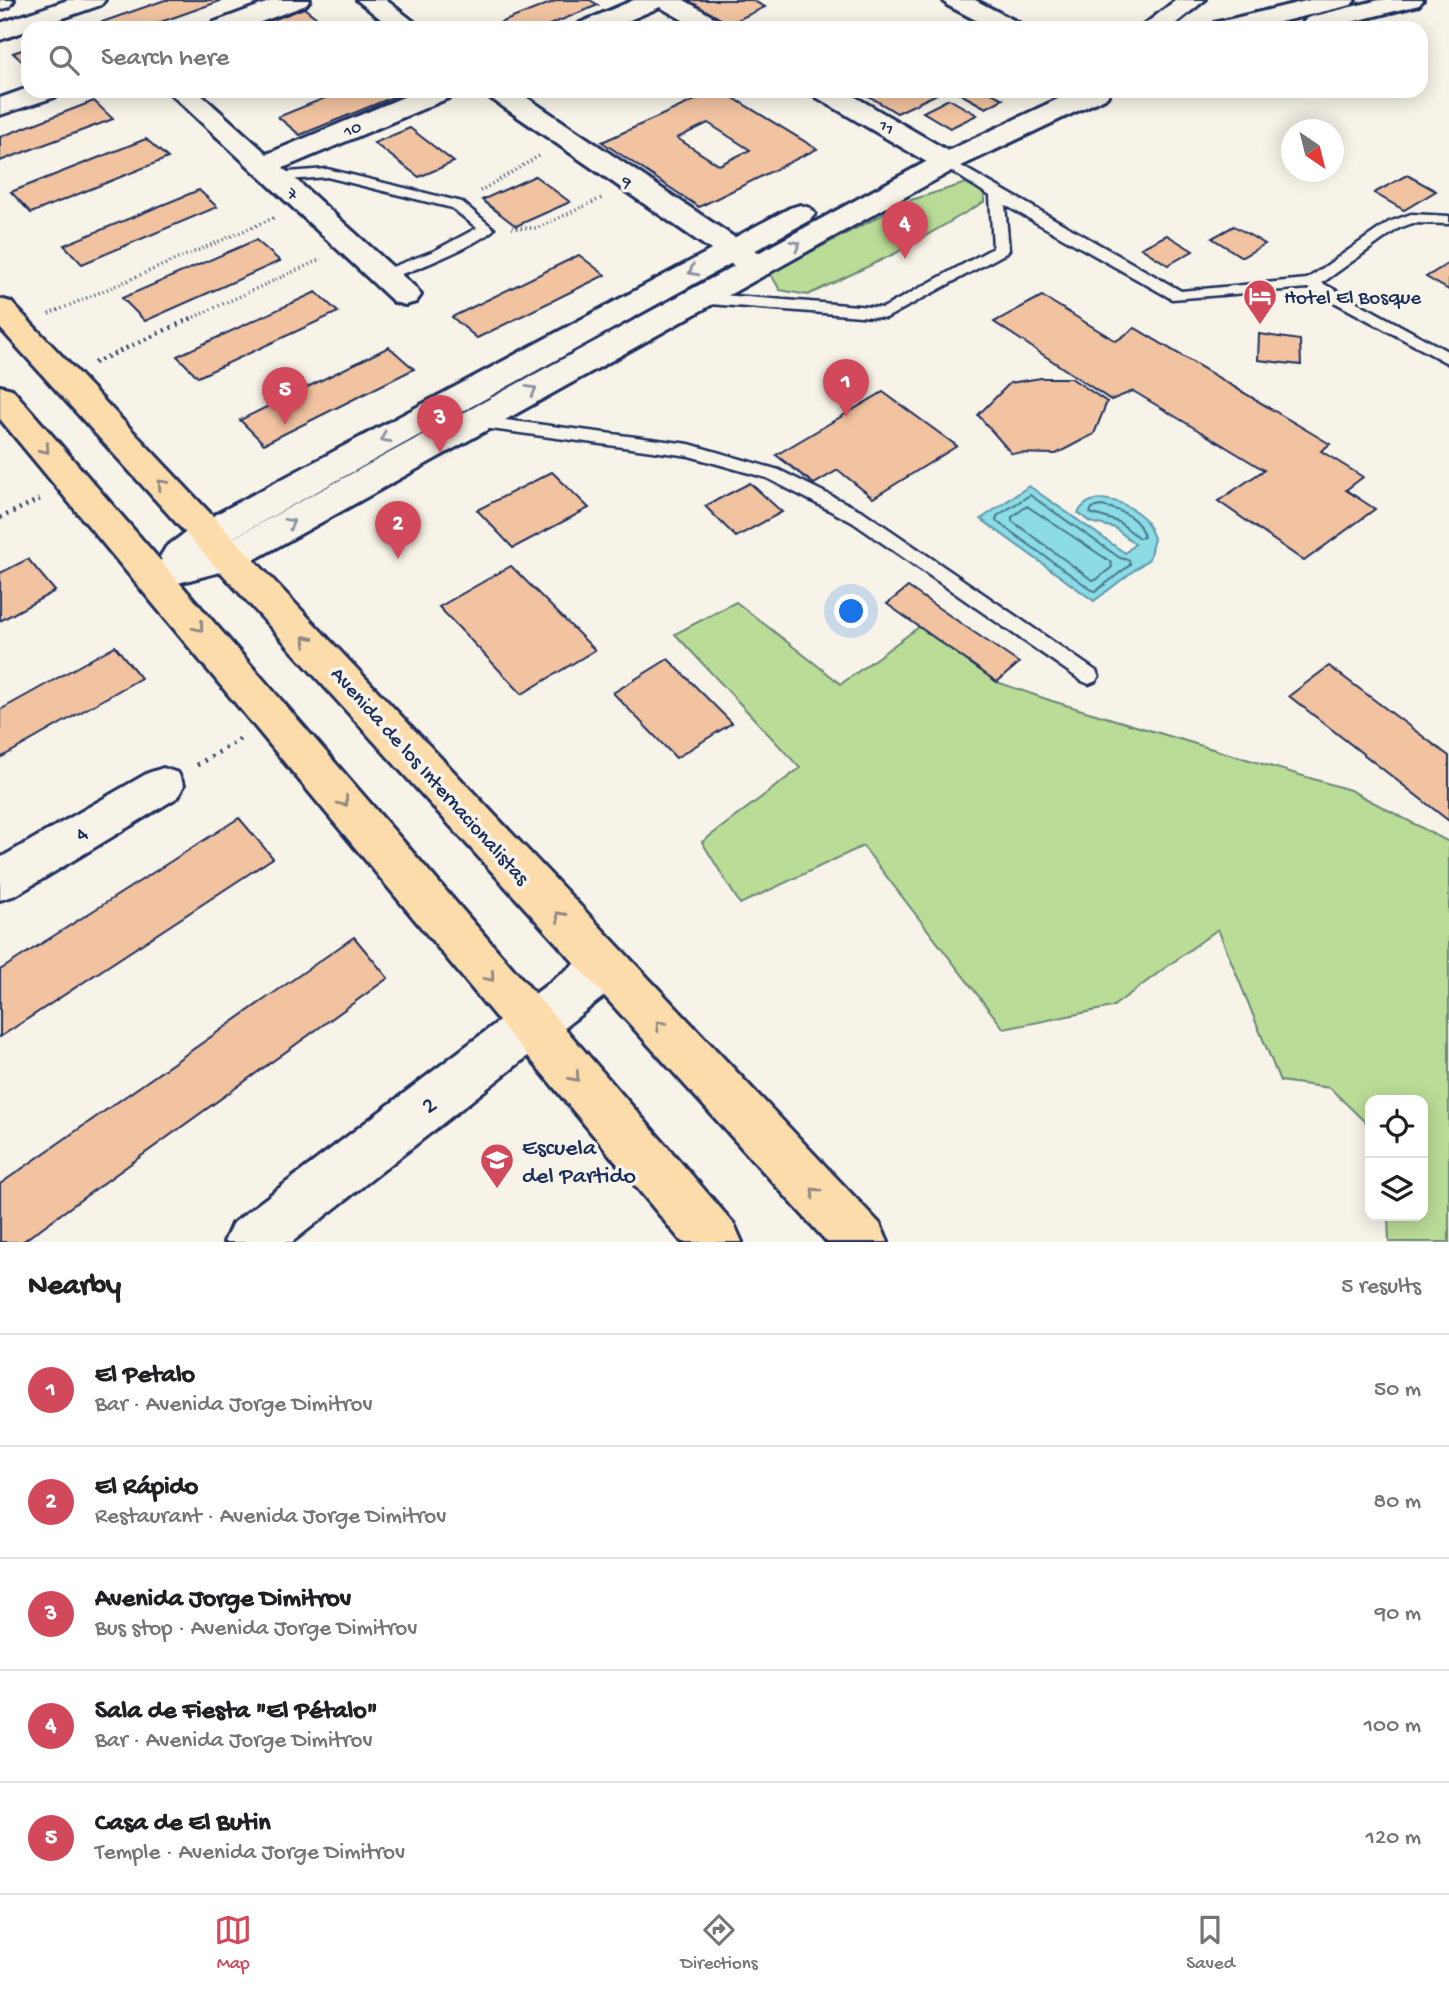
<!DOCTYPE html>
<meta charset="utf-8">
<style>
:root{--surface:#fff;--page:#f2f2f2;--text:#202124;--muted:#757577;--line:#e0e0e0;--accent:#d1495b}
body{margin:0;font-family:"Gochi Hand",sans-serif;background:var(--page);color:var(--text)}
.controls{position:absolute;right:21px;bottom:21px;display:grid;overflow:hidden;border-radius:14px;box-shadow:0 4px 18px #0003}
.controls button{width:63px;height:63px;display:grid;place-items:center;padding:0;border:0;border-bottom:2px solid var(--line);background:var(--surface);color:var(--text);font:35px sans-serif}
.compass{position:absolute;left:1281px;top:119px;width:63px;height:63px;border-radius:50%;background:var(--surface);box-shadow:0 4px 18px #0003;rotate:145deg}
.you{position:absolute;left:852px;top:612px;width:24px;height:24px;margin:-18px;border:5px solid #fff;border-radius:50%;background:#1a73e8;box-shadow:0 0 0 10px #1a73e833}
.badge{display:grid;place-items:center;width:46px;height:46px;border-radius:50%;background:var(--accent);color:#fff;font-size:23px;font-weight:700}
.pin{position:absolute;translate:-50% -58px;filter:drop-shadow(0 2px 4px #0008)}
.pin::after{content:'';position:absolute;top:37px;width:24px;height:21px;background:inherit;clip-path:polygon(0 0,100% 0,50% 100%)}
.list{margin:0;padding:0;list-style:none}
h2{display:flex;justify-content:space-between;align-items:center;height:91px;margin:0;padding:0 28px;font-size:30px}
h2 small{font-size:23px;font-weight:400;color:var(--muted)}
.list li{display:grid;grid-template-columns:46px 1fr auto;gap:21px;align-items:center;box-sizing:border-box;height:112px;padding:0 28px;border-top:2px solid var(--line)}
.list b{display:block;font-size:26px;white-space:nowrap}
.list p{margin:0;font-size:23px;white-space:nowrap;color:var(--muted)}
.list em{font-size:23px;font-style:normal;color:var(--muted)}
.icon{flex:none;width:38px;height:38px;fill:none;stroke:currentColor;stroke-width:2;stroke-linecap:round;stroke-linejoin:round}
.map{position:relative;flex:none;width:1449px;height:1242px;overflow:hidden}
.search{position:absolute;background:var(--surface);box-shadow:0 4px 18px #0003;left:21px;right:21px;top:21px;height:77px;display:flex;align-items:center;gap:18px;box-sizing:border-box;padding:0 24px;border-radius:21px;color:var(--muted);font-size:26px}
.sheet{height:651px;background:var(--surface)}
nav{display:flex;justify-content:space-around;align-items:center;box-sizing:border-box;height:98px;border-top:2px solid var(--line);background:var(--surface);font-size:19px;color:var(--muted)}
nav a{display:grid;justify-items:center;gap:4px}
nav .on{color:var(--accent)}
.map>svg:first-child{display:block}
.green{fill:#b9dc96;stroke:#6a867a;stroke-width:2}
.water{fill:#8bdce3;stroke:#5e97ae;stroke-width:2}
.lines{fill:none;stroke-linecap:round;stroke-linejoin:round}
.shore{stroke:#487493;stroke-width:2}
.building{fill:#f1c3a0;stroke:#1b2f5e;stroke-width:2;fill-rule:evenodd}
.lane-casing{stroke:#1b2f5e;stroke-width:5}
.street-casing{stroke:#1b2f5e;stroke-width:6}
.secondary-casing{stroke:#1b2f5e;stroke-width:6}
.highway-casing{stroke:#1b2f5e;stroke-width:6}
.path-far2{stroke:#1b2f5e;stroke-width:3.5;stroke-dasharray:1 3.5;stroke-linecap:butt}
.path-far1{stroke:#1b2f5e;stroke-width:4.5;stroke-dasharray:2 5;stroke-linecap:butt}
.path{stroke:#1b2f5e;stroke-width:5;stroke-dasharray:2 6;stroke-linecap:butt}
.lane{fill:#f7f3e8;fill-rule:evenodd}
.street{fill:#f7f3e8;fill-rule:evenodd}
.secondary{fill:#f7f3e8;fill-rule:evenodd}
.highway{fill:#fddcac;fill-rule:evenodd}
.oneway{stroke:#8991a3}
.oneway2{stroke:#8c8685}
.labels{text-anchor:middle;stroke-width:7;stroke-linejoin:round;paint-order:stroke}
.far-street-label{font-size:18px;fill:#1b2f5e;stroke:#f7f3e8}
.poi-label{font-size:21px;fill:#1b2f5e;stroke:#f7f3e8;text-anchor:start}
.street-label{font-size:21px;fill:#1b2f5e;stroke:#f7f3e8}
.near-street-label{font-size:24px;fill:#1b2f5e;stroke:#f7f3e8}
.near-poi-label{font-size:24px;fill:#1b2f5e;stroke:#f7f3e8;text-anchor:start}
</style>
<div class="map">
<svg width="1449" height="1242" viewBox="0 0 1449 1242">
<rect width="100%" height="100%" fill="#f7f3e8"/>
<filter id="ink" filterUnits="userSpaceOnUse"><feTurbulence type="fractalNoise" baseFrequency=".0143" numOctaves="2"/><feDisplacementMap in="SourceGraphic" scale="14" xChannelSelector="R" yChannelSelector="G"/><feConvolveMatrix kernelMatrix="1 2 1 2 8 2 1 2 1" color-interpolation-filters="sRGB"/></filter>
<g filter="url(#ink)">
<g class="green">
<polygon points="966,183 984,192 984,202 896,253 808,295 780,290 770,273 911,200"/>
<polygon points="736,602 841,684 919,627 997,682 1052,701 1350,790 1449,842 1449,1242 1389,1242 1388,1216 1423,1216 1423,1100 1370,1100 1370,1127 1330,1088 1280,1081 1218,929 1112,1007 1004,1029 863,846 740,904 702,842 800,768 675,634"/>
</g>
<path class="water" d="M1029,486L1125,553L1135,544L1115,528L1090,522L1078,513C1091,490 1122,500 1139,514C1147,519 1150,529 1154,538L1149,559L1094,601L981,519Z"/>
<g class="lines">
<g class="shore">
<polygon points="1030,495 1120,558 1129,560 1130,565 1096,591 1092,590 996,521 997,516"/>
<polygon points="1027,506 1111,562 1112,567 1096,580 1092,580 1012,521 1012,517"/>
<path d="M1101,506C1120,509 1139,516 1144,537L1139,538L1119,522L1090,513L1092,508Z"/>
</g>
</g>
<g class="building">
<polygon points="165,0 223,0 144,28 85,28"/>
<polygon points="558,0 590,0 598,5 542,28 487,28"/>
<polygon points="680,0 752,0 765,7 727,25"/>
<polygon points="304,8 326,25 317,28 251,28"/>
<polygon points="28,48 28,67 13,53"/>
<polygon points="342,91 408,91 300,135 278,117"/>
<path d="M715,91H722L817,149L699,207L602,142ZM708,123L750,150L719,165L677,138Z"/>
<polygon points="865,91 936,91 939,93 897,113 862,92"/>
<polygon points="955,91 988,91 1003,99 986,108"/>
<polygon points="949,99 977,115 950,128 923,112"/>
<polygon points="94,101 113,119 0,161 0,137"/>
<polygon points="410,128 454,162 419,177 374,143"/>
<polygon points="146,139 168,158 31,213 11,192"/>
<polygon points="1407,175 1436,191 1404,210 1374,193"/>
<polygon points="535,176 570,202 516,226 482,200"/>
<polygon points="199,190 217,207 82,264 64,245"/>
<polygon points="1234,226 1265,244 1242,257 1212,238"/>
<polygon points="1167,235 1193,251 1168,265 1141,248"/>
<polygon points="256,240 280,261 145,321 122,298"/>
<polygon points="579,255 605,275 477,338 452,317"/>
<polygon points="1449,263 1449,290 1426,277"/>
<polygon points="316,292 338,312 198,377 177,356"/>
<polygon points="1042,296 1116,341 1135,328 1330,444 1321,451 1363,477 1346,490 1375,509 1304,561 1218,501 1264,470 1133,391 1111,400 994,322"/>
<polygon points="1259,334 1300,340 1301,365 1258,360"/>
<polygon points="389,347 414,369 264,444 240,420"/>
<polygon points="1041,378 1071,378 1107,402 1094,434 1056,454 1011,453 978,415 1010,383"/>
<polygon points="883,392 957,446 873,498 838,470 814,484 776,455"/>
<polygon points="552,472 589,508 513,548 477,510"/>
<polygon points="750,483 782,512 736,537 705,506"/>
<polygon points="28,559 55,591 0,621 0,573"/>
<polygon points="511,566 595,650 522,694 439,607"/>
<polygon points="908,587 1019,663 997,682 887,604"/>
<polygon points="115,646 141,678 0,758 0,710"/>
<polygon points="668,659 732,723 676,758 613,693"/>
<polygon points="1329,666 1449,756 1449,821 1289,696"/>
<polygon points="239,818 273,858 0,1037 0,970"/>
<polygon points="354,937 388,978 22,1242 0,1242 0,1184"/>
</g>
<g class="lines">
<g class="lane-casing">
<g id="lane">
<polygon points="947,158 1181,291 1307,279 1389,222 1411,214 1449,216 1449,224 1413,223 1399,228 1322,283 1449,352 1449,364 1308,288 1172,299 1005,205 1009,250 1006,253 886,318 697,303 689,298 697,293 883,308 993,248 990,196 942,165 942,159"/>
<path d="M327,169L462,202L494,229C483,242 394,282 379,278L376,275L379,272L434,251L477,228L452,208L327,177L275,181L268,177L275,173Z"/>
<polygon points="475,416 689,444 779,470 864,512 1096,671 1099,676 1096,681 1089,684 1082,681 852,522 767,478 689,456 469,426 466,422"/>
</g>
</g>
<g class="street-casing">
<g id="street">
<polygon points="0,0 14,0 9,7 0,10"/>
<polygon points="68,0 105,0 101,5 0,40 0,23"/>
<polygon points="274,0 310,0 306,5 245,28 208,28 212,23"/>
<polygon points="357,0 386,0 422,28 392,28"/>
<polygon points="634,0 684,0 724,23 728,28 697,28 660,7 611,28 576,28 580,23"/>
<polygon points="943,0 975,0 1019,23 1023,28 991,28 947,5"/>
<polygon points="1176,0 1205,0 1170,28 1140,28"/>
<polygon points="28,88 28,91 58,91 55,97 0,115 0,98"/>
<polygon points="168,91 197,91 267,154 418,91 454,91 451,97 283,168 416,288 421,295 416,302 405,305 394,302"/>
<polygon points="486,91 517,91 768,260 772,267 768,274 757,276 746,274 489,97"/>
<polygon points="813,91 845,91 957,156 961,162 957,168 947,171 937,168 816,97"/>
<polygon points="163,768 178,773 184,785 178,797 16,895 0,900 0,858 148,773"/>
</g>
</g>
<g class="secondary-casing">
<g id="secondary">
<polygon points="1310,0 1355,0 1351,5 1255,28 1210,28 1214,23"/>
<polygon points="1379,0 1423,0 1419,5 1327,28 1307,28 1303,23 1307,18"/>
<polygon points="1075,91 1110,91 1107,97 957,168 243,566 155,589 142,585 136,575 142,565 162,560 160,557 166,547 196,525 790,208 800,205 810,208 815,214 810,220 220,545 937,156"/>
<polygon points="606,946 622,952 629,967 622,982 292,1242 224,1242 232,1224 590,952"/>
</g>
</g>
<g class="highway-casing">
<g id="highway">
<polygon points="0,299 11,302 880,1224 888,1242 827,1242 0,328"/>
<polygon points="0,386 12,389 734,1224 742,1242 682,1242 0,419"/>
</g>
</g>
<g class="path-far2">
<polyline points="480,191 539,156"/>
<polyline points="512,228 537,228 602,198"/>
<polyline points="49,314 276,217"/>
<polyline points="190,319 321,259"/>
</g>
<g class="path-far1">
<polyline points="94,363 194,317"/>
<polyline points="0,518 40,499"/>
</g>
<polyline class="path" points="197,765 240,739"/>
<use href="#lane" class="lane"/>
<use href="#street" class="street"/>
<use href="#secondary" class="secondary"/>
<use href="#highway" class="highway"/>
</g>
<defs><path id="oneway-chevron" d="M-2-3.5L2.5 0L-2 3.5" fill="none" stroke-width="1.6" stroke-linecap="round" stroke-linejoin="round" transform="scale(1.75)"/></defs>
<g class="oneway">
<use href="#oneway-chevron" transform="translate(796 245) rotate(-29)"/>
<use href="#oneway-chevron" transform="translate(693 271) rotate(152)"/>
<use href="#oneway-chevron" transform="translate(532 390) rotate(-29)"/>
<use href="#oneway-chevron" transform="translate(385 438) rotate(151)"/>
<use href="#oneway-chevron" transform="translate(290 523) rotate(-29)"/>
</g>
<g class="oneway2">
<use href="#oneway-chevron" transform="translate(45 449) rotate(49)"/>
<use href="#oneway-chevron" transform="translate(162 484) rotate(-133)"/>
<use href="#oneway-chevron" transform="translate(199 627) rotate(50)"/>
<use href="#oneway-chevron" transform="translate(307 640) rotate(-132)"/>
<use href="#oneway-chevron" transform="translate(344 802) rotate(50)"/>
<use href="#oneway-chevron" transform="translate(560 916) rotate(-132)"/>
<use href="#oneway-chevron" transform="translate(490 977) rotate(50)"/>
<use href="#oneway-chevron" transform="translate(660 1025) rotate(-133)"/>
<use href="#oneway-chevron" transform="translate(575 1077) rotate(49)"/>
<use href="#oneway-chevron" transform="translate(815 1192) rotate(-133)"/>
</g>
</g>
<defs>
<g id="hotel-pin" transform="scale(1.75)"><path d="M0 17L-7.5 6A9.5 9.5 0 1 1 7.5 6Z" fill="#d1495b" stroke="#f7f3e8"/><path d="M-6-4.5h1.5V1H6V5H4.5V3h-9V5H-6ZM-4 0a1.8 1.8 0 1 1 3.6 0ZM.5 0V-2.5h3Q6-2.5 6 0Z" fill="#fff"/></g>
<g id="university-pin" transform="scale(1.75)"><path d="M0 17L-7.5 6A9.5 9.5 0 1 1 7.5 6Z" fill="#d1495b" stroke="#f7f3e8"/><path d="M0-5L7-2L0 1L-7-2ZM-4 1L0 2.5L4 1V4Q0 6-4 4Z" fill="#fff"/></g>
</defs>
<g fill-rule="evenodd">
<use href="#hotel-pin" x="1260" y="296"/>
<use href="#university-pin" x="497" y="1160"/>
</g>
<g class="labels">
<g class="far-street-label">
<text transform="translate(887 126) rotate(30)" y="6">11</text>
<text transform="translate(352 128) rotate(-23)" y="6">10</text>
<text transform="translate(627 181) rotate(34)" y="6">9</text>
<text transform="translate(293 193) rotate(42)" y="6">7</text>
</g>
<g class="poi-label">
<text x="1284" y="303">Hotel El Bosque</text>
</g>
<g class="street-label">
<text transform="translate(431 775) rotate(48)" y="7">Avenida de los Internacionalistas</text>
<text transform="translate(81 833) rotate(-31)" y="7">4</text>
</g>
<g class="near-street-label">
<text transform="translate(428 1104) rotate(-38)" y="8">2</text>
</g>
<g class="near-poi-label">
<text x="522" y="1154">Escuela<tspan x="522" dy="28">del Partido</tspan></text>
</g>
</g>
</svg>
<div class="controls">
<button><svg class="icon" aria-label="locate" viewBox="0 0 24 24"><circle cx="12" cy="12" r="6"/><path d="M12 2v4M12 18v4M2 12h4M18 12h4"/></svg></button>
<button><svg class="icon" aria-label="layers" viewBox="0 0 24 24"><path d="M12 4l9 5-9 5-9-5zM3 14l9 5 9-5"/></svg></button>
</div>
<svg class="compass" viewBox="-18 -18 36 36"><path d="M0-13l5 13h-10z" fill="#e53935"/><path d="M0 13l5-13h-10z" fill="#757577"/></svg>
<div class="you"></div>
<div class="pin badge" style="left:846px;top:417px">1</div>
<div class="pin badge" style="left:398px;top:559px">2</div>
<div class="pin badge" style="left:440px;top:453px">3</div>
<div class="pin badge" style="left:905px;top:259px">4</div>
<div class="pin badge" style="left:285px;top:425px">5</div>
<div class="search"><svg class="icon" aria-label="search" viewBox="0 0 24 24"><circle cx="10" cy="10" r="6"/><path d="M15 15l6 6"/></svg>Search here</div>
</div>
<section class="sheet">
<h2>Nearby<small>5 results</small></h2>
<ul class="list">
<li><span class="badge">1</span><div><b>El Petalo</b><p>Bar · Avenida Jorge Dimitrov</p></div><em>50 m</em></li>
<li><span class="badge">2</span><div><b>El Rápido</b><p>Restaurant · Avenida Jorge Dimitrov</p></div><em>80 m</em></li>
<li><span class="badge">3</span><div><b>Avenida Jorge Dimitrov</b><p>Bus stop · Avenida Jorge Dimitrov</p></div><em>90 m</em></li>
<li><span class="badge">4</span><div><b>Sala de Fiesta &quot;El Pétalo&quot;</b><p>Bar · Avenida Jorge Dimitrov</p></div><em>100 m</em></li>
<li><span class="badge">5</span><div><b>Casa de El Butin</b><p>Temple · Avenida Jorge Dimitrov</p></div><em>120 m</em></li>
</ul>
</section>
<nav>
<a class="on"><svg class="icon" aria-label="map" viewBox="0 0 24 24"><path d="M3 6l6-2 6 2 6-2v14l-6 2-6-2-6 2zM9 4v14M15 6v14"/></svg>Map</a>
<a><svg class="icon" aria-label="directions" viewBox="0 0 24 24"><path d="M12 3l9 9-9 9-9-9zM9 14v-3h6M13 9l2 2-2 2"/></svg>Directions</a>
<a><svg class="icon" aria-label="saved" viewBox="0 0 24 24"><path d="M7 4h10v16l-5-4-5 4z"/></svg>Saved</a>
</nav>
